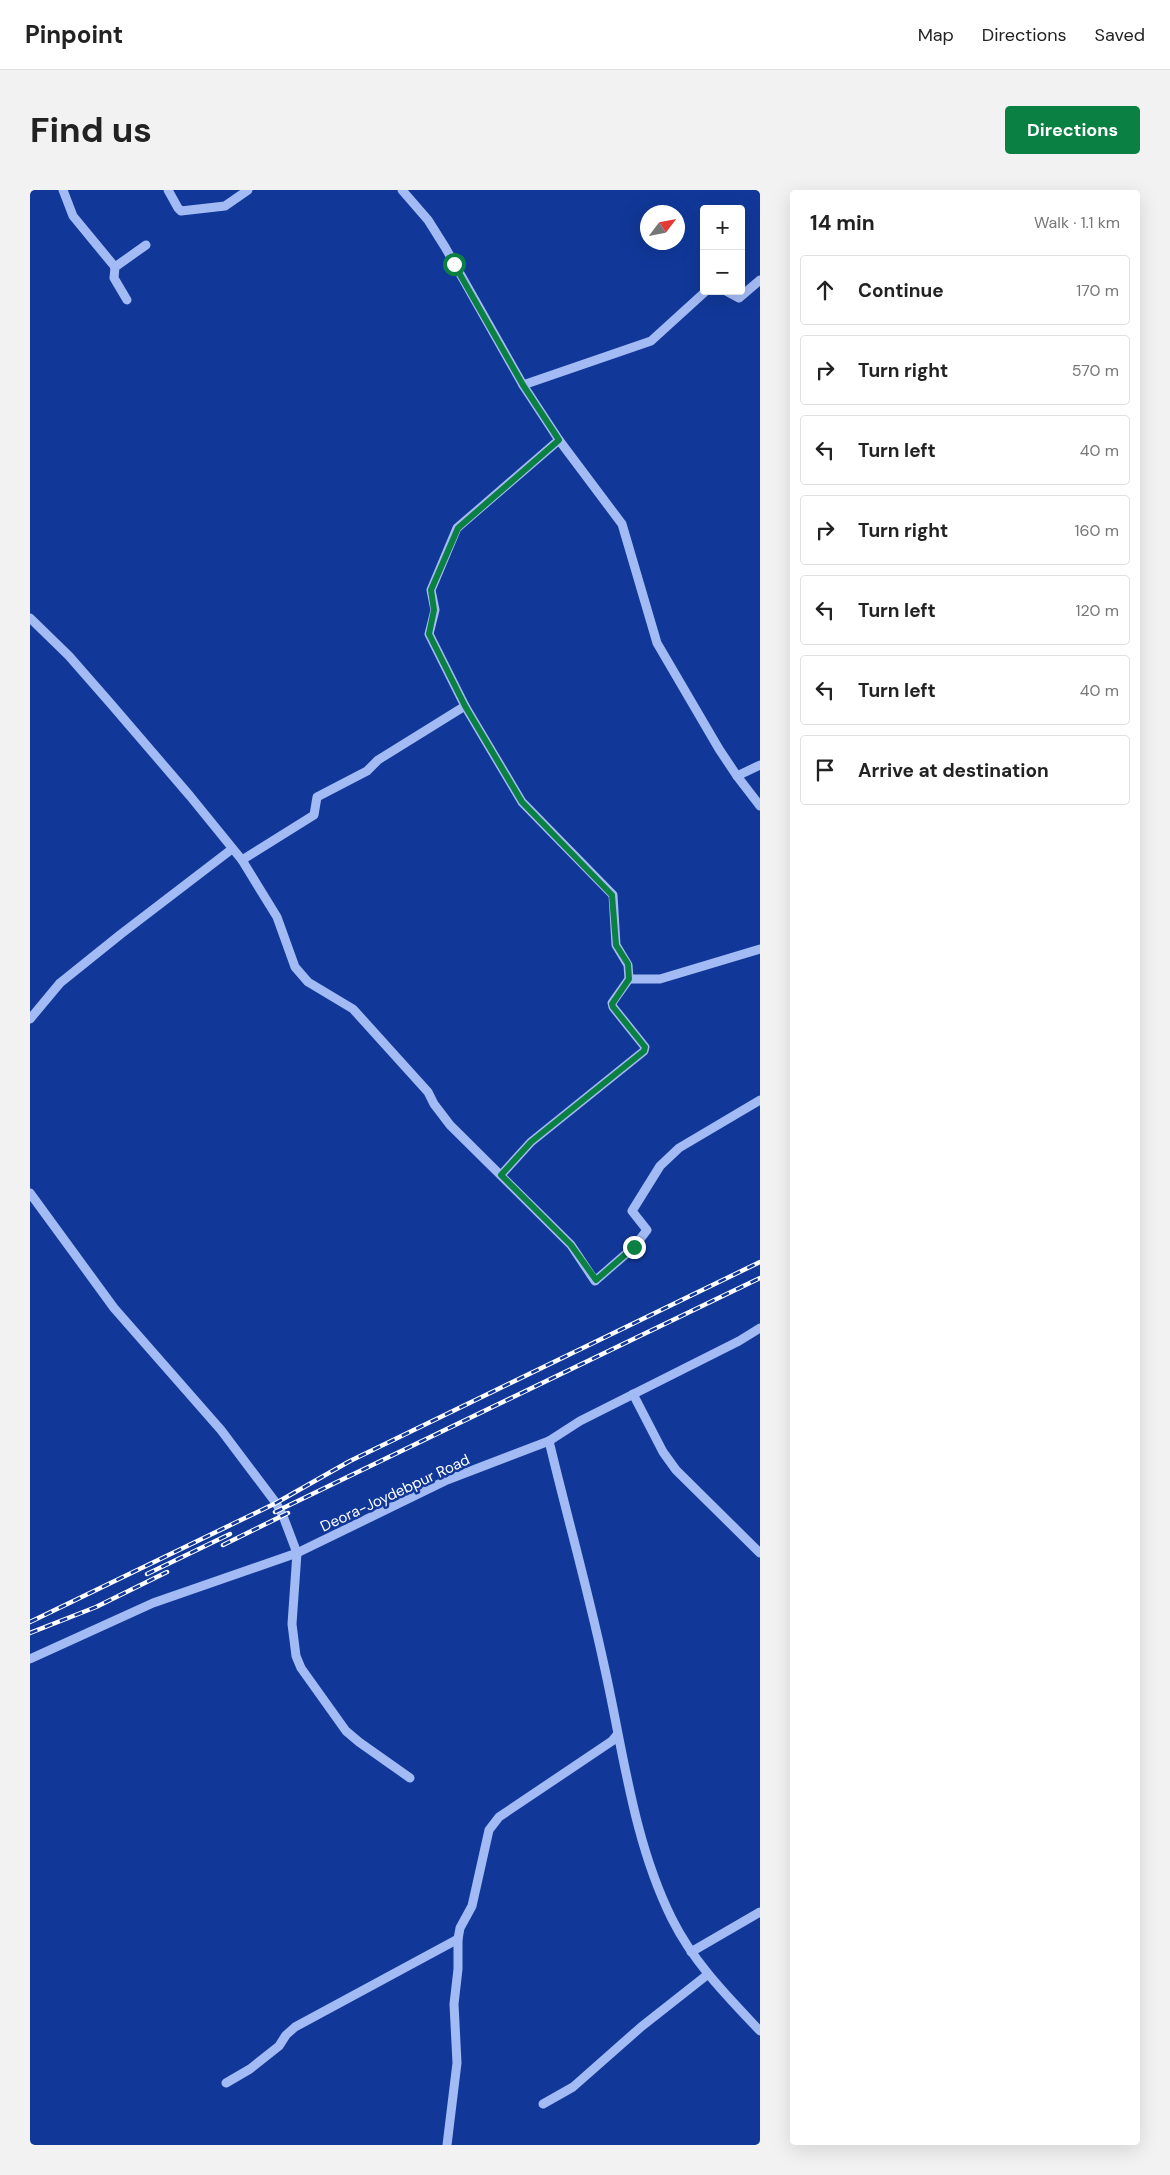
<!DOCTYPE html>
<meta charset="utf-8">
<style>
:root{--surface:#fff;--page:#f2f2f2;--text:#222;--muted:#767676;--line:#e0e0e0;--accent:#0b8043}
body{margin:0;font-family:"DM Sans",sans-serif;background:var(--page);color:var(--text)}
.controls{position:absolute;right:15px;top:15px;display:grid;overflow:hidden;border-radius:5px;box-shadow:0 5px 20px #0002}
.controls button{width:45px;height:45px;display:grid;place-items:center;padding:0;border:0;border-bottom:1px solid var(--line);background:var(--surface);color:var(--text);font:25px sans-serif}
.compass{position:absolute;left:610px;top:15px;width:45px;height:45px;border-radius:50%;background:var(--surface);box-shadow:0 5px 20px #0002;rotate:58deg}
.stop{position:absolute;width:15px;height:15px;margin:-11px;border:4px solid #0b8043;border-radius:50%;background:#fff}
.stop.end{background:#0b8043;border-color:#fff;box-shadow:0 1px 5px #0008}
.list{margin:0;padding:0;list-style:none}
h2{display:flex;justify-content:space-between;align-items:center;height:65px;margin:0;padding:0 20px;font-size:21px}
h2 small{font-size:16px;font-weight:400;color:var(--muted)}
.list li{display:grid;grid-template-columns:32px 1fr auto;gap:15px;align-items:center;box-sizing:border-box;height:70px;margin:0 10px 10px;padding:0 10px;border:1px solid var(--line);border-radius:5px}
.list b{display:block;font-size:19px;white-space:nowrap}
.list em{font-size:16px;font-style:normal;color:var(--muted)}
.icon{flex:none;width:28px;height:28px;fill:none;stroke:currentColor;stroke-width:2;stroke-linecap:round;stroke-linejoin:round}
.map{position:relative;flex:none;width:730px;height:1955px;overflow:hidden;border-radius:5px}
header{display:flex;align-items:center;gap:30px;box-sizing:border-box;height:70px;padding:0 25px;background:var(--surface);border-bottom:1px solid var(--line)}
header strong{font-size:24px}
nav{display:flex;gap:28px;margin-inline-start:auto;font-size:18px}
.intro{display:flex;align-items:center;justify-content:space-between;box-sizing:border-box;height:120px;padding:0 30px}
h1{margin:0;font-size:35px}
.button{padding:12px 22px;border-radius:5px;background:var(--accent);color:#fff;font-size:18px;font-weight:700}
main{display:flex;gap:30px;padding:0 30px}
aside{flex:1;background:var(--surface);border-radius:5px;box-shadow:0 5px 20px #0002}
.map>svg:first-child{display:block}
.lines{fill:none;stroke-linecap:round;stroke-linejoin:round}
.minor{stroke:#a3bbf4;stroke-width:9}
.rail-casing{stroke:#fff;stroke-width:4.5}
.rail{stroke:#113899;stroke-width:2.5;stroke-dasharray:8;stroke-linecap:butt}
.route{stroke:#0b8043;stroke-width:6}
.labels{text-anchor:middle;stroke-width:5;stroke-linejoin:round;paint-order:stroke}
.street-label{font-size:15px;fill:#fff;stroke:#113899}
</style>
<header>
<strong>Pinpoint</strong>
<nav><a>Map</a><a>Directions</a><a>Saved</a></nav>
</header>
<div class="intro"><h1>Find us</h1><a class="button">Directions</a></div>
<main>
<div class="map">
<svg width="730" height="1955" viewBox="0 0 730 1955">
<rect width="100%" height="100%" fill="#113899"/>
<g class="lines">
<g class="minor">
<polyline points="33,0 43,26 85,77"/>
<polyline points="138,0 148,18 151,21 195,16 218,0"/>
<polyline points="372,0 398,30 415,57 493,195 529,250 592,334 627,453 689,559 707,586 730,616"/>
<polyline points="696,101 709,108 730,90"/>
<polyline points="97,110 84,88 85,77 116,55"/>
<polyline points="493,195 621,151 676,101"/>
<polyline points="0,428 39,466 81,514 160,606 212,670 247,727 265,777 278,792 323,819 398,902 404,914 420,935 541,1055 565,1091"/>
<polyline points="707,586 730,575"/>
<polyline points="212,670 284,625 287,607 337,581 348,570 435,516"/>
<polyline points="599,789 630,789 730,759"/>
<polyline points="0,829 30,793 91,744 202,659"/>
<polyline points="471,985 501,952 614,861 615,857 583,817 582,813 599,789 598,775 586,755 583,705 492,612 435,516 399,444 405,420 401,400 427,338 529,250"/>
<polyline points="0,1003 84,1118 191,1240 246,1313 253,1326 267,1363 262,1434 266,1466 271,1478 316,1541 329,1552 380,1588"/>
<polyline points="566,1090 604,1057 617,1040 602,1021 630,976 649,958 730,910"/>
<polyline points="603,1204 633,1262 646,1280 730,1363"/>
<path d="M519,1251C537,1326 558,1400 574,1475C593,1559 603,1651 642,1729C664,1773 697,1806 730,1841"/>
<polyline points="0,1469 123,1413 267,1363 417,1290 519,1251 550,1231 709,1151 730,1138"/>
<polyline points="661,1762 730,1722"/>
<polyline points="196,1893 220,1879 249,1856 256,1845 265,1837 428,1749"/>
<polyline points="513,1914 543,1897 611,1837 677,1785"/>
<polyline points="417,1955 427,1873 424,1814 428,1779 428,1749 430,1738 442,1716 459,1640 469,1627 582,1551 587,1545"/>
</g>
<g class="rail-casing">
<g id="rail">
<polyline points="245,1322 730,1088"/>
<polyline points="193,1355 258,1323"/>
<polyline points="117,1384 200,1344"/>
<polyline points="0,1432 246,1313 320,1271 730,1072"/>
<polyline points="0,1443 66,1417 137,1382"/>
</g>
</g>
<use href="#rail" class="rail"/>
</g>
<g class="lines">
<polyline class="route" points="424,74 493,195 529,250 428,338 401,400 404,420 399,444 435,516 492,612 582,705 586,755 598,774 599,789 582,814 583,817 615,857 614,861 501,952 471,985 541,1055 566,1090 604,1057"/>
</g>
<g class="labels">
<g class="street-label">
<text transform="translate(365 1303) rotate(-25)" y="5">Deora-Joydebpur Road</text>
</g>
</g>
</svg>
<div class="controls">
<button>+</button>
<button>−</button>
</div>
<svg class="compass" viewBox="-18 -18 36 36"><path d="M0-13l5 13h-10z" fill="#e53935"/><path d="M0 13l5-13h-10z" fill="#767676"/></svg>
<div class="stop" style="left:424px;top:74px"></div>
<div class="stop end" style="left:604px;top:1057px"></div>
</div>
<aside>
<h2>14 min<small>Walk · 1.1 km</small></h2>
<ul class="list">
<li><svg class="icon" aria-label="ahead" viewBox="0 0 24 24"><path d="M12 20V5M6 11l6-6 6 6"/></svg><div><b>Continue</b></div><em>170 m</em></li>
<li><svg class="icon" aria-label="right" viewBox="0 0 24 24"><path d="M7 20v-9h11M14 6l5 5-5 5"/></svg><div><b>Turn right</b></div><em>570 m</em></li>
<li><svg class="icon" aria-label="left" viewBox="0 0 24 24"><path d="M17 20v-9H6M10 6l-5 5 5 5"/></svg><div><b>Turn left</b></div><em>40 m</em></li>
<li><svg class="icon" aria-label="right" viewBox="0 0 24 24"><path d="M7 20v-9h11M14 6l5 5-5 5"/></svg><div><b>Turn right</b></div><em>160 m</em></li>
<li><svg class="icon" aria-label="left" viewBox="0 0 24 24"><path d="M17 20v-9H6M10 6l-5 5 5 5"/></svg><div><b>Turn left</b></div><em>120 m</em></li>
<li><svg class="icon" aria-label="left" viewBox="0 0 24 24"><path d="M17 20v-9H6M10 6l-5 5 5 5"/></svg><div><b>Turn left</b></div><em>40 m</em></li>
<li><svg class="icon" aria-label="arrive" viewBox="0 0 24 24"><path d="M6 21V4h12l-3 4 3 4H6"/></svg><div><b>Arrive at destination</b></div></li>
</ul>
</aside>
</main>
